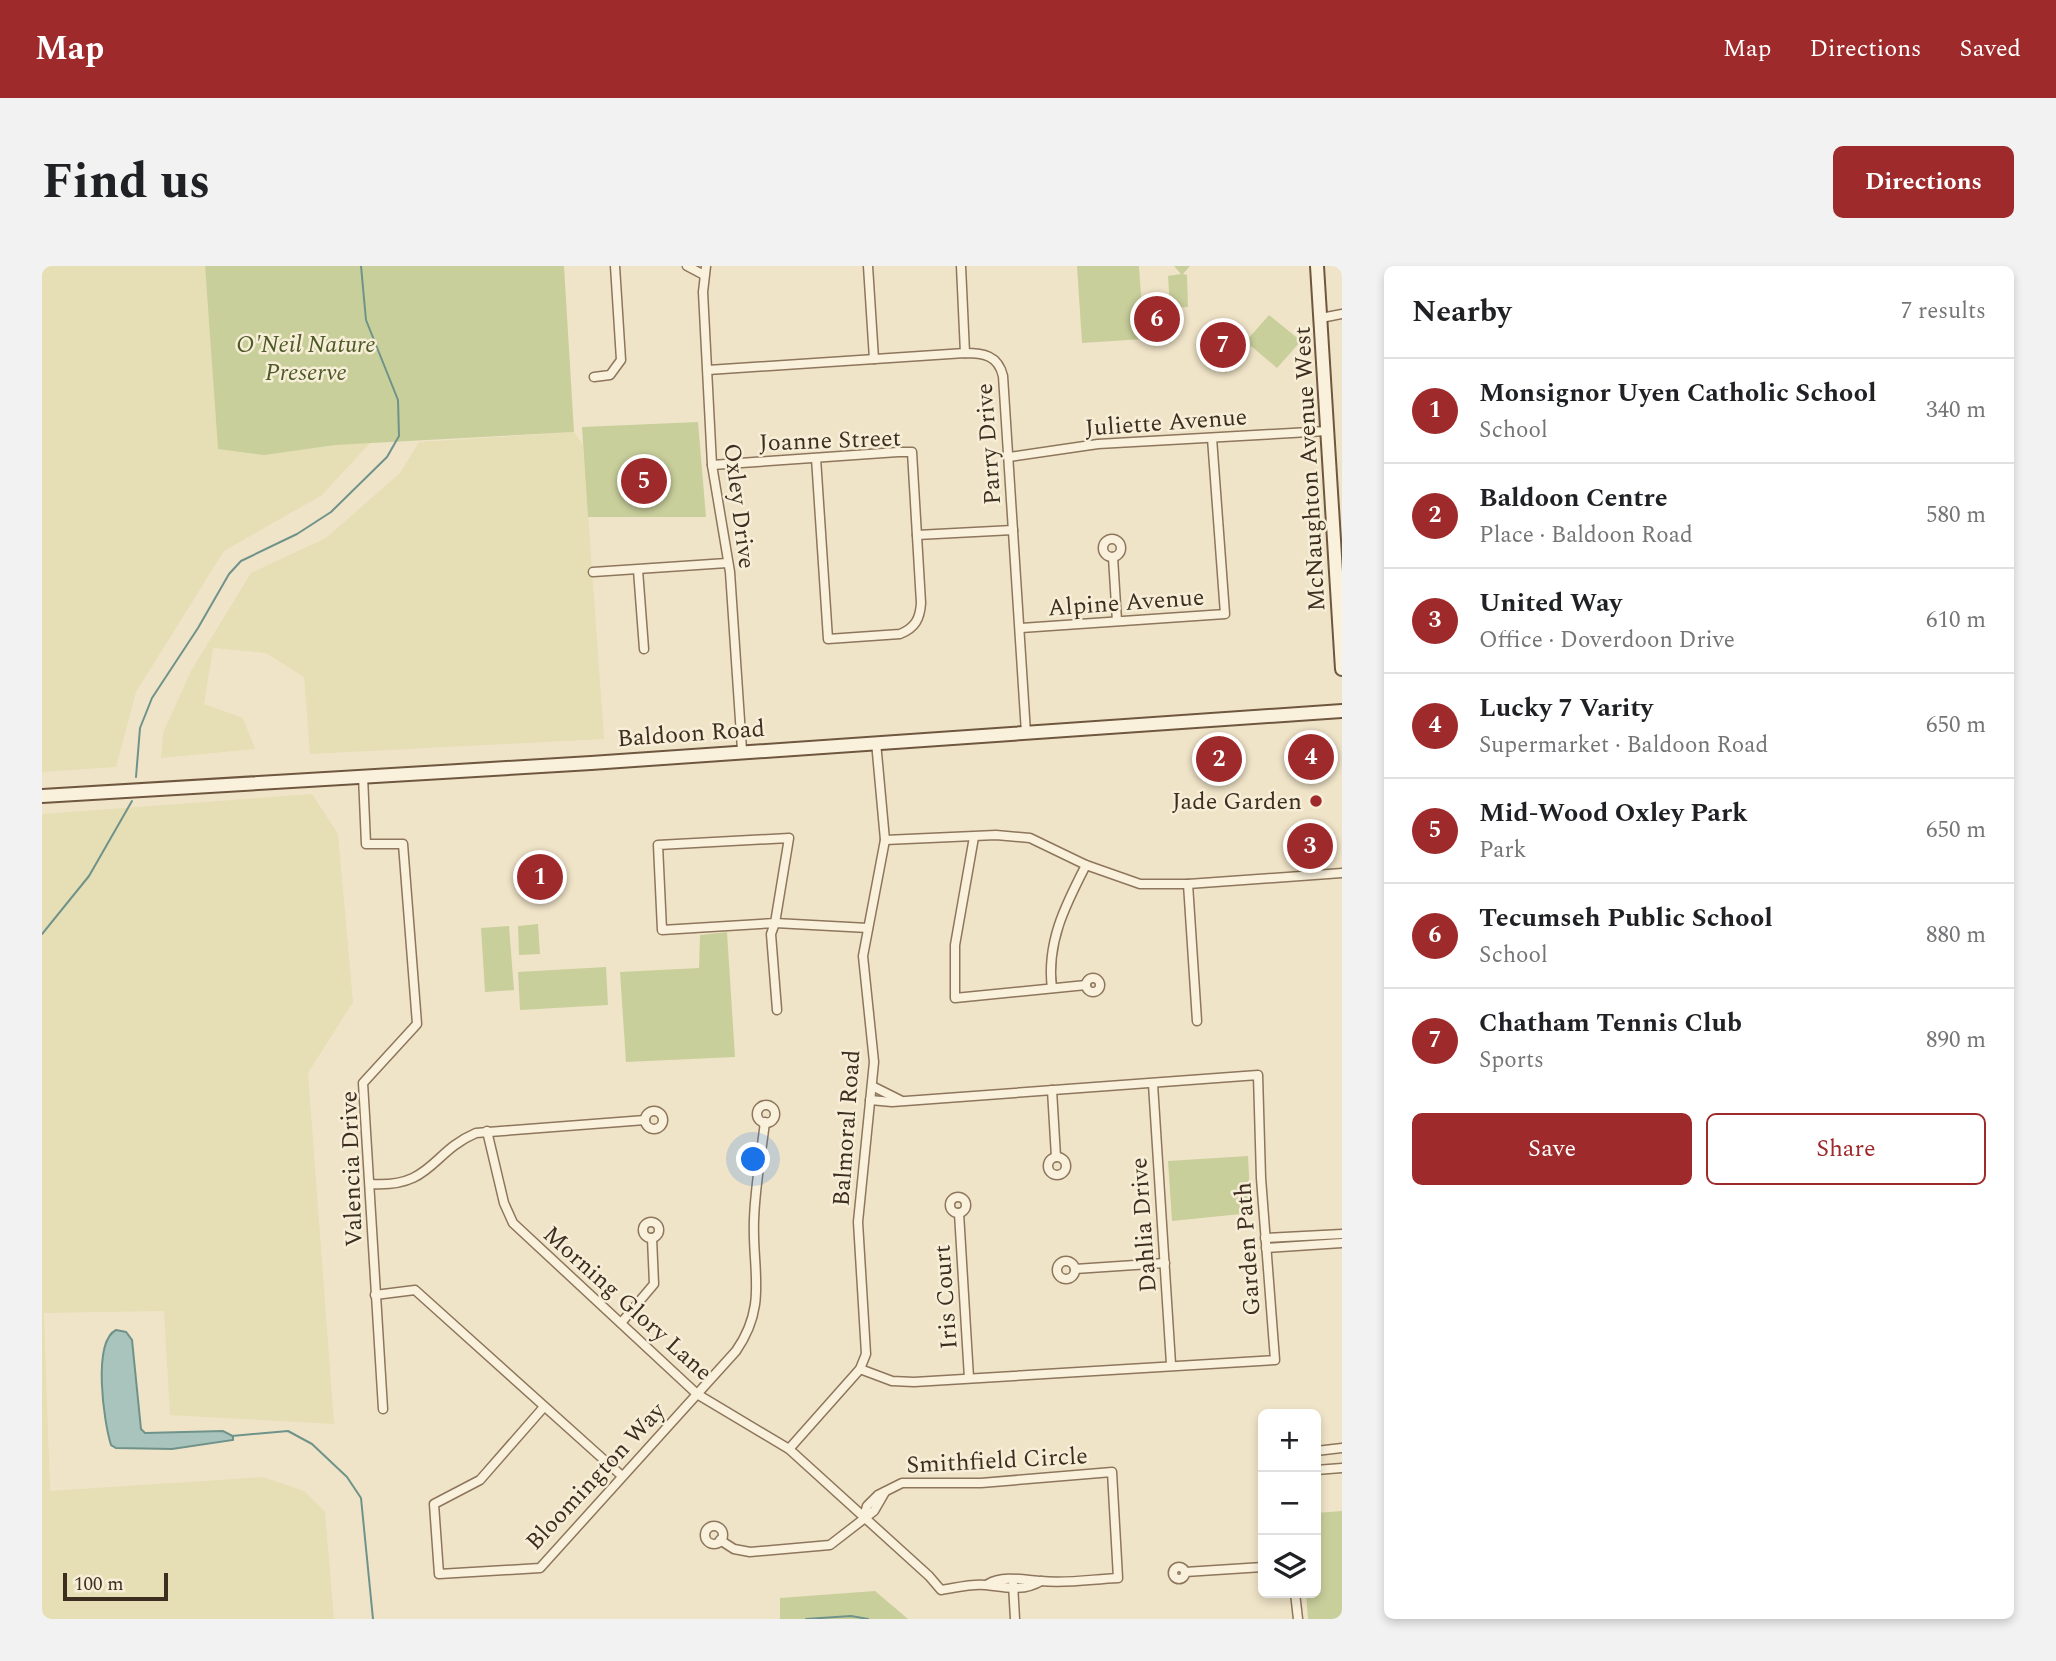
<!DOCTYPE html>
<meta charset="utf-8">
<style>
:root{--surface:#fff;--page:#f2f2f2;--text:#202124;--muted:#757577;--line:#e0e0e0;--accent:#9e2a2b}
body{margin:0;font-family:Spectral,serif;background:var(--page);color:var(--text)}
.controls{position:absolute;right:21px;bottom:21px;display:grid;overflow:hidden;border-radius:10px;box-shadow:0 4px 10px #0003}
.controls button{width:63px;height:63px;display:grid;place-items:center;padding:0;border:0;border-bottom:2px solid var(--line);background:var(--surface);color:var(--text);font:35px sans-serif}
.scale{position:absolute;left:21px;bottom:18px;width:105px;box-sizing:border-box;padding-left:7px;border:4px solid #3d2e20;border-top:0;font-size:19px;line-height:24px;white-space:nowrap;color:#3d2e20;-webkit-text-stroke:5px #f7eed8;paint-order:stroke}
.you{position:absolute;left:712px;top:894px;width:24px;height:24px;margin:-18px;border:5px solid #fff;border-radius:50%;background:#1a73e8;box-shadow:0 0 0 10px #1a73e833}
.badge{display:grid;place-items:center;width:46px;height:46px;border-radius:50%;background:var(--accent);color:#fff;font-size:23px;font-weight:700}
.pin{position:absolute;translate:-50% -50%;border:4px solid #fff;box-shadow:0 2px 7px #0006}
.list{margin:0;padding:0;list-style:none}
h2{display:flex;justify-content:space-between;align-items:center;height:91px;margin:0;padding:0 28px;font-size:30px}
h2 small{font-size:23px;font-weight:400;color:var(--muted)}
.list li{display:grid;grid-template-columns:46px 1fr auto;gap:21px;align-items:center;box-sizing:border-box;height:105px;padding:0 28px;border-top:2px solid var(--line)}
.list b{display:block;font-size:26px;white-space:nowrap}
.list p{margin:0;font-size:23px;white-space:nowrap;color:var(--muted)}
.list em{font-size:23px;font-style:normal;color:var(--muted)}
.actions{display:flex;gap:14px;padding:21px 28px}
.actions a{flex:1;padding:16px 0;border:2px solid var(--accent);border-radius:10px;text-align:center;font-size:24px;color:var(--accent)}
.actions .main{background:var(--accent);color:#fff}
.icon{flex:none;width:38px;height:38px;fill:none;stroke:currentColor;stroke-width:2;stroke-linecap:round;stroke-linejoin:round}
.map{position:relative;flex:none;width:1300px;height:1353px;overflow:hidden;border-radius:10px}
header{display:flex;align-items:center;gap:42px;box-sizing:border-box;height:98px;padding:0 35px;background:var(--accent);color:#fff}
header strong{font-size:33px}
nav{display:flex;gap:38px;margin-inline-start:auto;font-size:24px}
.intro{display:flex;align-items:center;justify-content:space-between;box-sizing:border-box;height:168px;padding:0 42px}
h1{margin:0;font-size:49px}
.button{padding:18px 32px;border-radius:10px;background:var(--accent);color:#fff;font-size:24px;font-weight:700}
main{display:flex;gap:42px;padding:0 42px}
aside{flex:1;background:var(--surface);border-radius:10px;box-shadow:0 4px 10px #0003}
.map>svg:first-child{display:block}
.farmland{fill:#e6deb5}
.green{fill:#c9cf9b}
.water{fill:#a9c4bc;stroke:#6f938a;stroke-width:2}
.lines{fill:none;stroke-linecap:round;stroke-linejoin:round}
.stream{stroke:#6f938a;stroke-width:2}
.street-casing{stroke:#8d765c;stroke-width:11}
.secondary-casing{stroke:#6f573f;stroke-width:16}
.street{stroke:#faf1dc;stroke-width:8}
.secondary{stroke:#faf1dc;stroke-width:12}
.poi-dot{fill:#9e2a2b;stroke:#f7eed8;stroke-width:2.5}
.labels{text-anchor:middle;stroke-width:5;stroke-linejoin:round;paint-order:stroke}
.park-label{font-size:24px;font-style:italic;fill:#4d5a26;stroke:#f7eed8}
.street-label{font-size:24px;fill:#3d2e20;stroke:#f7eed8}
.poi-label{font-size:24px;fill:#3d2e20;stroke:#f7eed8;text-anchor:end}
</style>
<header>
<strong>Map</strong>
<nav><a>Map</a><a>Directions</a><a>Saved</a></nav>
</header>
<div class="intro"><h1>Find us</h1><a class="button">Directions</a></div>
<main>
<div class="map">
<svg width="1300" height="1353" viewBox="0 0 1300 1353">
<rect width="100%" height="100%" fill="#f0e4c8"/>
<g class="farmland">
<polygon points="0,0 163,0 176,183 328,177 280,229 182,285 94,426 74,501 0,506"/>
<polygon points="532,166 541,179 562,473 268,488 262,411 224,387 171,382 162,438 201,452 213,483 119,492 121,467 149,405 209,307 284,272 358,207 377,176"/>
<polygon points="270,528 296,568 311,736 266,807 292,1158 128,1149 122,1045 2,1047 8,1225 221,1211 262,1225 283,1246 292,1353 0,1353 0,548"/>
</g>
<g class="green">
<polygon points="163,0 522,0 532,166 293,179 222,189 176,183"/>
<polygon points="1035,0 1097,0 1102,73 1040,77"/>
<polygon points="1132,0 1148,0 1141,8 1145,9 1146,41 1128,42 1126,10 1139,8"/>
<polygon points="1227,49 1259,75 1235,102 1209,80 1184,107 1153,79 1178,52 1204,75"/>
<polygon points="656,156 664,251 546,251 540,161"/>
<polygon points="496,658 498,688 477,689 476,660"/>
<polygon points="467,660 472,724 443,726 439,662"/>
<polygon points="685,666 693,791 584,796 578,706 657,702 658,669"/>
<polygon points="564,701 566,739 478,744 476,706"/>
<polygon points="1206,890 1209,947 1130,955 1126,895"/>
<polygon points="1300,1245 1300,1353 1266,1353 1264,1327 1274,1327 1274,1247"/>
<polygon points="833,1325 866,1353 738,1353 738,1332"/>
</g>
<path class="water" d="M74,1064L84,1066L90,1074L99,1163L103,1167L181,1165L191,1170V1174L130,1183L74,1182L69,1179C62,1157 50,1076 74,1064Z"/>
<g class="lines">
<g class="stream">
<polyline points="94,511 98,462 110,432 156,362 187,308 199,295 255,268 289,246 345,191 357,170 356,134 324,54 319,0"/>
<polyline points="0,668 47,610 90,535"/>
<polyline points="190,1170 246,1165 270,1178 305,1211 319,1232 331,1353"/>
<polyline points="764,1353 809,1350 826,1353"/>
</g>
<g class="street-casing">
<g id="street">
<polyline points="645,0 662,9"/>
<polyline points="664,0 661,26 670,199 688,306 700,484"/>
<polyline points="826,0 832,93"/>
<polyline points="919,0 923,87"/>
<polyline points="1279,52 1300,48"/>
<path d="M666,104L923,87C941,87 956,89 961,110L984,467"/>
<polyline points="552,111 568,109 579,94 573,0"/>
<polyline points="967,191 1056,178 1285,165"/>
<path d="M670,199L856,186H870L879,337C878,353 873,362 858,368L786,373L774,192"/>
<polyline points="875,269 971,264"/>
<circle cx="1070" cy="282" r="9"/>
<polyline points="1071,291 1075,355"/>
<polyline points="596,304 602,383"/>
<polyline points="551,306 685,297"/>
<polyline points="979,362 1183,348 1170,172"/>
<polyline points="321,510 324,578 361,578 375,758 321,817 341,1143"/>
<polyline points="932,571 913,679 913,732 1044,719"/>
<polyline points="843,574 954,569 988,572 1044,599 1098,618 1146,618 1300,607"/>
<polyline points="1146,618 1155,755"/>
<circle cx="1051" cy="719" r="7"/>
<path d="M1010,722C1004,676 1024,638 1044,599"/>
<polyline points="735,744 729,668 733,657 747,572 616,579 620,664 733,657 826,662"/>
<polyline points="1111,818 1129,1098"/>
<polyline points="830,820 858,834"/>
<polyline points="1010,824 1014,891"/>
<circle cx="724" cy="848" r="9"/>
<circle cx="612" cy="854" r="9"/>
<path d="M445,865L462,937L471,957L655,1128L747,1183L887,1310L899,1324C913,1322 930,1317 944,1319C962,1321 981,1326 999,1315"/>
<circle cx="1015" cy="900" r="9"/>
<path d="M329,918C390,922 389,886 434,867L603,854"/>
<circle cx="916" cy="939" r="8"/>
<polyline points="917,947 927,1112"/>
<circle cx="609" cy="964" r="8"/>
<polyline points="1223,972 1300,968"/>
<polyline points="1224,982 1300,977"/>
<circle cx="1024" cy="1004" r="9"/>
<polyline points="1033,1003 1123,997"/>
<polyline points="333,1029 373,1024 580,1210"/>
<polyline points="579,1057 612,1018 610,972"/>
<polyline points="818,1103 850,1115 872,1116 1233,1094 1219,912 1216,809 850,836 828,834"/>
<path d="M501,1142L438,1214L392,1238L397,1308L498,1302L694,1085C726,1039 710,1005 712,954C713,921 719,889 723,856"/>
<polyline points="747,1183 818,1103 824,1088 816,956 832,796 821,690 843,574 834,476"/>
<polyline points="1274,1185 1300,1182"/>
<polyline points="1274,1204 1300,1202"/>
<path d="M822,1251L825,1240L836,1229L860,1217H939L1070,1206L1076,1312C1051,1313 1024,1318 999,1315C984,1314 960,1309 946,1318"/>
<circle cx="672" cy="1269" r="9"/>
<polyline points="678,1274 692,1283 708,1286 788,1279 832,1245 843,1226"/>
<circle cx="1137" cy="1307" r="6"/>
<polyline points="1143,1306 1221,1301"/>
<polyline points="971,1318 973,1353"/>
<polyline points="1253,1327 1256,1353"/>
</g>
</g>
<g class="secondary-casing">
<g id="secondary">
<polyline points="1275,0 1300,403"/>
<polyline points="0,530 549,497 1300,445"/>
</g>
</g>
<use href="#street" class="street"/>
<use href="#secondary" class="secondary"/>
</g>
<circle class="poi-dot" cx="1274" cy="535" r="7"/>
<g class="labels">
<g class="park-label">
<text x="264" y="86">O'Neil Nature<tspan x="264" dy="28">Preserve</tspan></text>
</g>
<g class="street-label">
<text transform="translate(1124 156) rotate(-4)" y="8">Juliette Avenue</text>
<text transform="translate(788 174) rotate(-2)" y="8">Joanne Street</text>
<text transform="translate(946 178) rotate(-94)" y="8">Parry Drive</text>
<text transform="translate(1267 203) rotate(-93)" y="8">McNaughton Avenue West</text>
<text transform="translate(698 240) rotate(83)" y="8">Oxley Drive</text>
<text transform="translate(1084 336) rotate(-4)" y="8">Alpine Avenue</text>
<text transform="translate(649 467) rotate(-4)" y="8">Baldoon Road</text>
<text transform="translate(804 862) rotate(-86)" y="8">Balmoral Road</text>
<text transform="translate(309 903) rotate(-92)" y="8">Valencia Drive</text>
<text transform="translate(1101 959) rotate(-94)" y="8">Dahlia Drive</text>
<text transform="translate(1205 983) rotate(-94)" y="8">Garden Path</text>
<text transform="translate(903 1031) rotate(-94)" y="8">Iris Court</text>
<text transform="translate(586 1037) rotate(42)" y="8">Morning Glory Lane</text>
<text transform="translate(955 1194) rotate(-3)" y="8">Smithfield Circle</text>
<text transform="translate(553 1210) rotate(-47)" y="8">Bloomington Way</text>
</g>
<g class="poi-label">
<text x="1260" y="543">Jade Garden</text>
</g>
</g>
</svg>
<div class="controls">
<button>+</button>
<button>−</button>
<button><svg class="icon" aria-label="layers" viewBox="0 0 24 24"><path d="M12 4l9 5-9 5-9-5zM3 14l9 5 9-5"/></svg></button>
</div>
<div class="scale">100 m</div>
<div class="you"></div>
<div class="pin badge" style="left:498px;top:611px">1</div>
<div class="pin badge" style="left:1177px;top:493px">2</div>
<div class="pin badge" style="left:1268px;top:580px">3</div>
<div class="pin badge" style="left:1269px;top:491px">4</div>
<div class="pin badge" style="left:602px;top:215px">5</div>
<div class="pin badge" style="left:1115px;top:53px">6</div>
<div class="pin badge" style="left:1181px;top:79px">7</div>
</div>
<aside>
<h2>Nearby<small>7 results</small></h2>
<ul class="list">
<li><span class="badge">1</span><div><b>Monsignor Uyen Catholic School</b><p>School</p></div><em>340 m</em></li>
<li><span class="badge">2</span><div><b>Baldoon Centre</b><p>Place · Baldoon Road</p></div><em>580 m</em></li>
<li><span class="badge">3</span><div><b>United Way</b><p>Office · Doverdoon Drive</p></div><em>610 m</em></li>
<li><span class="badge">4</span><div><b>Lucky 7 Varity</b><p>Supermarket · Baldoon Road</p></div><em>650 m</em></li>
<li><span class="badge">5</span><div><b>Mid-Wood Oxley Park</b><p>Park</p></div><em>650 m</em></li>
<li><span class="badge">6</span><div><b>Tecumseh Public School</b><p>School</p></div><em>880 m</em></li>
<li><span class="badge">7</span><div><b>Chatham Tennis Club</b><p>Sports</p></div><em>890 m</em></li>
</ul>
<div class="actions"><a class="main">Save</a><a>Share</a></div>
</aside>
</main>
